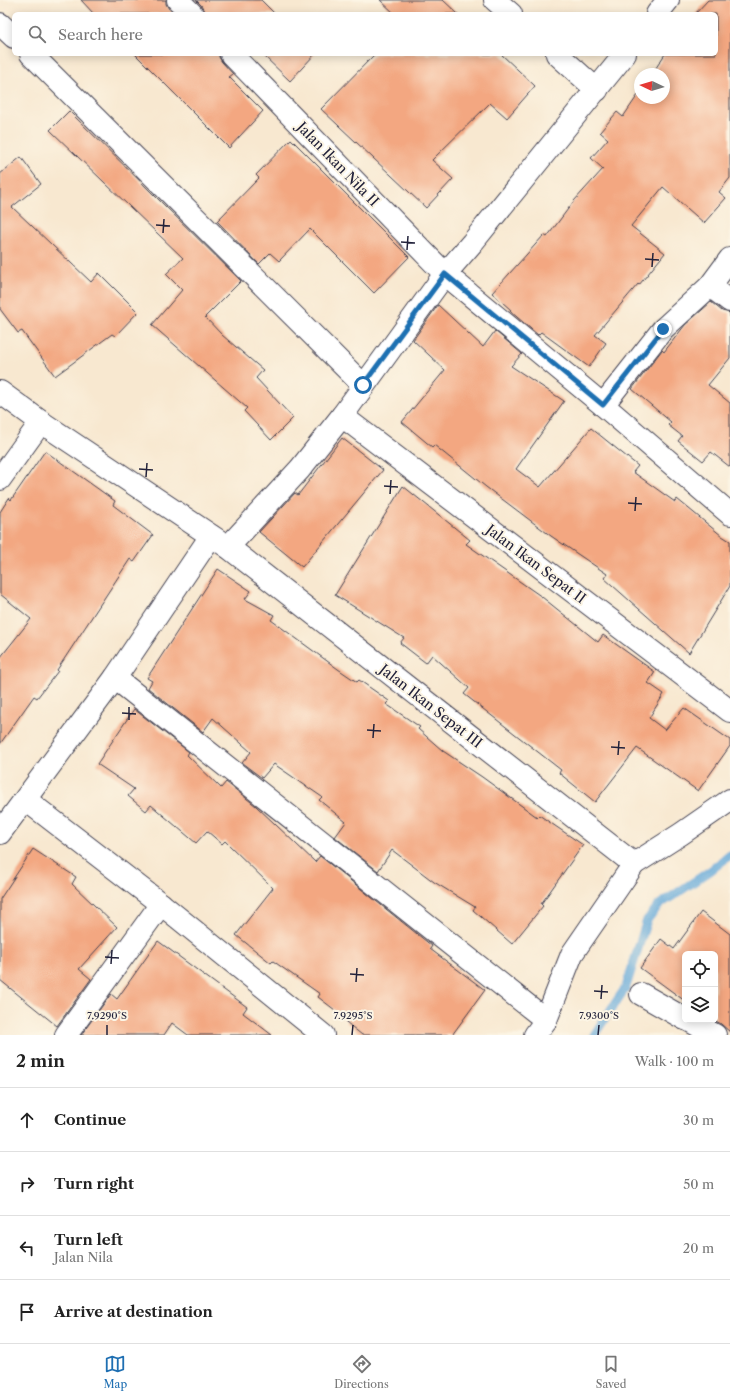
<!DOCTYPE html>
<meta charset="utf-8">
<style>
:root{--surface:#fff;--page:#f6f6f6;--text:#222;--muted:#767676;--line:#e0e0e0;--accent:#1f6fb2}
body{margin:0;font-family:"Libre Caslon Text",serif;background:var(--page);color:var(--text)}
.controls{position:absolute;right:12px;bottom:12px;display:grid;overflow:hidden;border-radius:6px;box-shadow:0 2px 10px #0003}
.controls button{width:36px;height:36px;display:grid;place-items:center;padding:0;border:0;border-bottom:1px solid var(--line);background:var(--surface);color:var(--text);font:20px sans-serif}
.compass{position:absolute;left:634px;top:68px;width:36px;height:36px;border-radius:50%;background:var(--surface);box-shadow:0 2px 10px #0003;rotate:274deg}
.stop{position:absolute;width:12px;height:12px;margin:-9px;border:3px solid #1f6fb2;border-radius:50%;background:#fff}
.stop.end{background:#1f6fb2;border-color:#fff;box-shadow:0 1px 4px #0008}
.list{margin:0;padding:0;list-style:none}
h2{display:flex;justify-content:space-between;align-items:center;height:52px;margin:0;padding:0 16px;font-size:17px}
h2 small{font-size:13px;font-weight:400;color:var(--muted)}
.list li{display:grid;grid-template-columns:26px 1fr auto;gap:12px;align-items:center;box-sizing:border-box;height:64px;padding:0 16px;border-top:1px solid var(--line)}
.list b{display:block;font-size:15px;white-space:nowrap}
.list p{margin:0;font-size:13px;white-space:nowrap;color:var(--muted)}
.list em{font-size:13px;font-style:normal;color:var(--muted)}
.icon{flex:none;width:22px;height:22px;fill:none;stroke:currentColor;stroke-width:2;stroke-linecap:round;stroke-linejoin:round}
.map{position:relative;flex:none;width:730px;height:1035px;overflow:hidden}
.search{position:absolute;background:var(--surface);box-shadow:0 2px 10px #0003;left:12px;right:12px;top:12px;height:44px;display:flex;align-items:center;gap:10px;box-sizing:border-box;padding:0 14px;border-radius:6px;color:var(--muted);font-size:15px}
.sheet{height:308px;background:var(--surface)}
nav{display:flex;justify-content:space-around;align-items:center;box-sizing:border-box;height:56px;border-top:1px solid var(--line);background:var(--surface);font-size:11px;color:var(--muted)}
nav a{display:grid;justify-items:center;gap:2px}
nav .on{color:var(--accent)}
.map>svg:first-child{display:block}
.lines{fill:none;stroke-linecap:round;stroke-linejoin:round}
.stream{stroke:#64a8d9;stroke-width:9}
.building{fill:#f3a781}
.street-casing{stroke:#424051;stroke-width:24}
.street{stroke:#fff;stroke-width:22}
.route{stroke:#1f6fb2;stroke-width:5}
.ticks{fill:none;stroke:#22223b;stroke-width:1.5}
.labels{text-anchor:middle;stroke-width:4;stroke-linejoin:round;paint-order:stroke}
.street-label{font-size:14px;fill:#22223b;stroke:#fcf5e5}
.ticks-label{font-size:10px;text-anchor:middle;fill:#22223b;stroke:#fcf5e5;stroke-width:4;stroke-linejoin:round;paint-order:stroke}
</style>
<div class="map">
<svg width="730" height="1035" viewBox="0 0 730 1035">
<rect width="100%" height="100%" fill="#fcf5e5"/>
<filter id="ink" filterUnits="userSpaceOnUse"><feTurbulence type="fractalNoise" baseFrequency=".025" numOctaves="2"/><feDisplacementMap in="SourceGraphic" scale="8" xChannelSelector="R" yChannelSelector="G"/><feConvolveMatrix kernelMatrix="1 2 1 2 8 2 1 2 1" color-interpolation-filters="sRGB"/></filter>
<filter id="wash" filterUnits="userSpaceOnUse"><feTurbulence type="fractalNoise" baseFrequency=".012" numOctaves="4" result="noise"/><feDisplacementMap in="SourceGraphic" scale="16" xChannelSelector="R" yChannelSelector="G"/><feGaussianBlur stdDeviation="0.9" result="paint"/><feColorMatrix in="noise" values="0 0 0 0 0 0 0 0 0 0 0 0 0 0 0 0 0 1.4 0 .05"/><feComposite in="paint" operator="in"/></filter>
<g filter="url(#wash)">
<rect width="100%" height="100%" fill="#f8e8d0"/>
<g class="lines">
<polyline class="stream" points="594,1035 626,987 647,920 659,905 710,871 730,855"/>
</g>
<g id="blocks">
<g class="building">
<polygon points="81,0 166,0 166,4 169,9 174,14 94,14"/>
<polygon points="196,0 261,0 275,14 204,14 204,10 201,5"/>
<polygon points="380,0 443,0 458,14 395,14"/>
<polygon points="708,0 730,0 730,178 719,192 726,198 704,223 663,187 631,226 665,253 639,285 638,284 595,335 606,343 589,367 541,332 538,335 510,311 511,310 492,293 544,235 547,237 574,201 603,169 591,158 608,139 600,132 617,112 623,117 640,92 640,98 664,98 664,74 652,74 665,54 716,54 716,14 695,14"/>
<polygon points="135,54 219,54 219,57 222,62 233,74 229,77 263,111 229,148"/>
<polygon points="262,54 315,54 290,81"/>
<polygon points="375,54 501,54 535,86 507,118 490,103 432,160 453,179 426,208 321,109"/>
<polygon points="69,111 241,281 205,317 222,335 263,370 256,378 293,418 271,440 244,411 247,408 152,325 182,290 166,274 183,258 50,130"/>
<polygon points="291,139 409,257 374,293 310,229 279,261 270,253 259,264 217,221 259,178 256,175"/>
<polygon points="21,157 41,184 12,207 91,282 99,273 138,312 115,336 112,334 55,376 22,331 18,333 0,309 0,174"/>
<polygon points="711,302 722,311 730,313 730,358 708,385 730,403 730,467 711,452 703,461 678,441 682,436 668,425 671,422 632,389 662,350 664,352 685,325"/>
<polygon points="438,305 483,347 495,331 522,354 511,366 564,401 516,469 540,487 591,428 638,466 633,472 675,502 677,499 722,536 730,541 730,586 689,653 604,578 607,574 551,536 486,487 434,445 432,447 402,422 445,370 413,340"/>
<polygon points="342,438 383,470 302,567 259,532 295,493 298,495"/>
<polygon points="45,451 115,501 113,505 153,535 134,562 130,559 57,670 58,671 37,698 34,696 0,744 0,658 31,619 0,594 0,512 9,498 11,500"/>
<polygon points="403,486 470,540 466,544 542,597 598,642 603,635 655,672 648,683 664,694 649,718 665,730 684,708 730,740 730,746 698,791 637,748 595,802 559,773 561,770 464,694 469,688 432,655 426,663 400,643 404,638 335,595"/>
<polygon points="218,569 251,591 245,599 274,615 271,620 338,669 357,682 359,680 389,701 386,704 420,727 418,729 443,751 482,777 537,817 539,815 583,845 541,904 543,906 512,944 473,910 475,907 434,882 392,850 378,871 335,837 346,822 319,800 322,797 274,764 262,778 242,763 251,752 213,718 203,732 148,688 152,681 147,678"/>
<polygon points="134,709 189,752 187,755 221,788 226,782 256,806 315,862 320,856 432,946 430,949 485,990 452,1035 362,1035 346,1022 348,1020 318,997 320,994 273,961 271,963 236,935 273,888 225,841 222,844 207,831 196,843 151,805 146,811 128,796 134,789 97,764"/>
<polygon points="33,849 76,877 72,884 117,927 79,969 91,979 57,1026 0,980 0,899"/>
<polygon points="701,912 730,934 730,1032 721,1024 714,1020 715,1020 715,954 685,954 685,1001 640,968 661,939 674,949"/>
<polygon points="158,941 247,1007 243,1013 272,1035 188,1035 172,1023 164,1035 81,1035 111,994 117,999"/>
</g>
</g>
</g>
<g filter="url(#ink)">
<use href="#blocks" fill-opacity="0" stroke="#424051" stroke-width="1"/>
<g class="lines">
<g class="street-casing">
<g id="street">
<polyline points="178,0 192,14"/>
<polyline points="495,0 511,14"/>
<polyline points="657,14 668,0"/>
<polyline points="0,24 14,37"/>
<polyline points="31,54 363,385"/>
<polyline points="231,54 445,274 603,405 730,514"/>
<polyline points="557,54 597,90"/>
<polyline points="710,286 730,301"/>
<polyline points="0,392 41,422 228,547 634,864"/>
<polyline points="603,405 663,329 710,286 730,259"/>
<polyline points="342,416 730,711"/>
<polyline points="0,479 41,422"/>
<polyline points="228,547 300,469 342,416 445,274 472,243 625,54"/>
<polyline points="115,678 546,1020"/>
<polyline points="26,800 161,904 323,1035"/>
<polyline points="0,833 115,678 211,536"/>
<polyline points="641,994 685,1019"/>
<polyline points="688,1020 715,1035"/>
<polyline points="66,1035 161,904"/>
<polyline points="535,1035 546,1020 572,954 634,864 681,834 730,800"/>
</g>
</g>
<use href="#street" class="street"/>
</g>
</g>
<g class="lines" filter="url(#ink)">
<polyline class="route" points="363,385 445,274 603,405 663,329"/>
</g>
<path class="ticks" d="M156,225L170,226M163,233L164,219M401,242L415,243M407,250L408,236M645,259L659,260M652,267L653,253M139,469L153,470M146,477L147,463M384,486L398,487M390,494L391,480M628,503L642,504M635,511L636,497M122,713L136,714M129,720V707M367,730L381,731M373,738L374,724M611,747L625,748M618,755L619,741M105,957L119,958M111,964L112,950M350,974L364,975M356,982L357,968M594,991L608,992M601,999L602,985M107,1035V1025M352,1035L353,1025M598,1035L599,1025"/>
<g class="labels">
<g class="street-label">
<text transform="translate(338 164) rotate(46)" y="5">Jalan Ikan Nila II</text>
<text transform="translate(536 564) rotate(37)" y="5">Jalan Ikan Sepat II</text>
<text transform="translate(431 706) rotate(38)" y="5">Jalan Ikan Sepat III</text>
</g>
</g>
<g class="ticks-label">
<text x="107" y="1019">7.9290°S</text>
<text x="353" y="1019">7.9295°S</text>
<text x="599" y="1019">7.9300°S</text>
</g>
</svg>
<div class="controls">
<button><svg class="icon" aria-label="locate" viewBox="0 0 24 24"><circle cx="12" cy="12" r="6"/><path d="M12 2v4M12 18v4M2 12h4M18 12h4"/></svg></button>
<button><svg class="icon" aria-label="layers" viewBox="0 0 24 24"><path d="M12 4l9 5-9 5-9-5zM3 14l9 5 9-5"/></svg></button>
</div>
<svg class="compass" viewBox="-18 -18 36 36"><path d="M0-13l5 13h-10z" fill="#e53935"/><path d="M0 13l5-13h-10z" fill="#767676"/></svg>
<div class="stop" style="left:363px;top:385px"></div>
<div class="stop end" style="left:663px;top:329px"></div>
<div class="search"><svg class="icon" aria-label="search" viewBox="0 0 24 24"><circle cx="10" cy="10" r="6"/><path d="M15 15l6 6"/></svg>Search here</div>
</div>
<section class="sheet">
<h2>2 min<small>Walk · 100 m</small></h2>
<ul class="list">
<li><svg class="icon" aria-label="ahead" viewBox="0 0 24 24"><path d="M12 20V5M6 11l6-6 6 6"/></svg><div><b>Continue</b></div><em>30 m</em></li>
<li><svg class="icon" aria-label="right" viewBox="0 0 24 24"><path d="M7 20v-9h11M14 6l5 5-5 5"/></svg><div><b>Turn right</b></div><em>50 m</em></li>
<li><svg class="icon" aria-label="left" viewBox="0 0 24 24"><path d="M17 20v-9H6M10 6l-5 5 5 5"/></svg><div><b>Turn left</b><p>Jalan Nila</p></div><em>20 m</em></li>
<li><svg class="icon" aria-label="arrive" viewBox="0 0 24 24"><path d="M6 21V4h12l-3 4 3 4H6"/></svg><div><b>Arrive at destination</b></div></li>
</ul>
</section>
<nav>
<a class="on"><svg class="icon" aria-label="map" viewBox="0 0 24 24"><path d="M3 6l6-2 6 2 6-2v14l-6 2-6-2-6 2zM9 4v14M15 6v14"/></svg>Map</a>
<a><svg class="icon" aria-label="directions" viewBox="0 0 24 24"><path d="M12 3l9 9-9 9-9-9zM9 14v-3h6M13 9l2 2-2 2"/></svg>Directions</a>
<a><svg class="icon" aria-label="saved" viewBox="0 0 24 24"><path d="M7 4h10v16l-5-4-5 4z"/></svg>Saved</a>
</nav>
